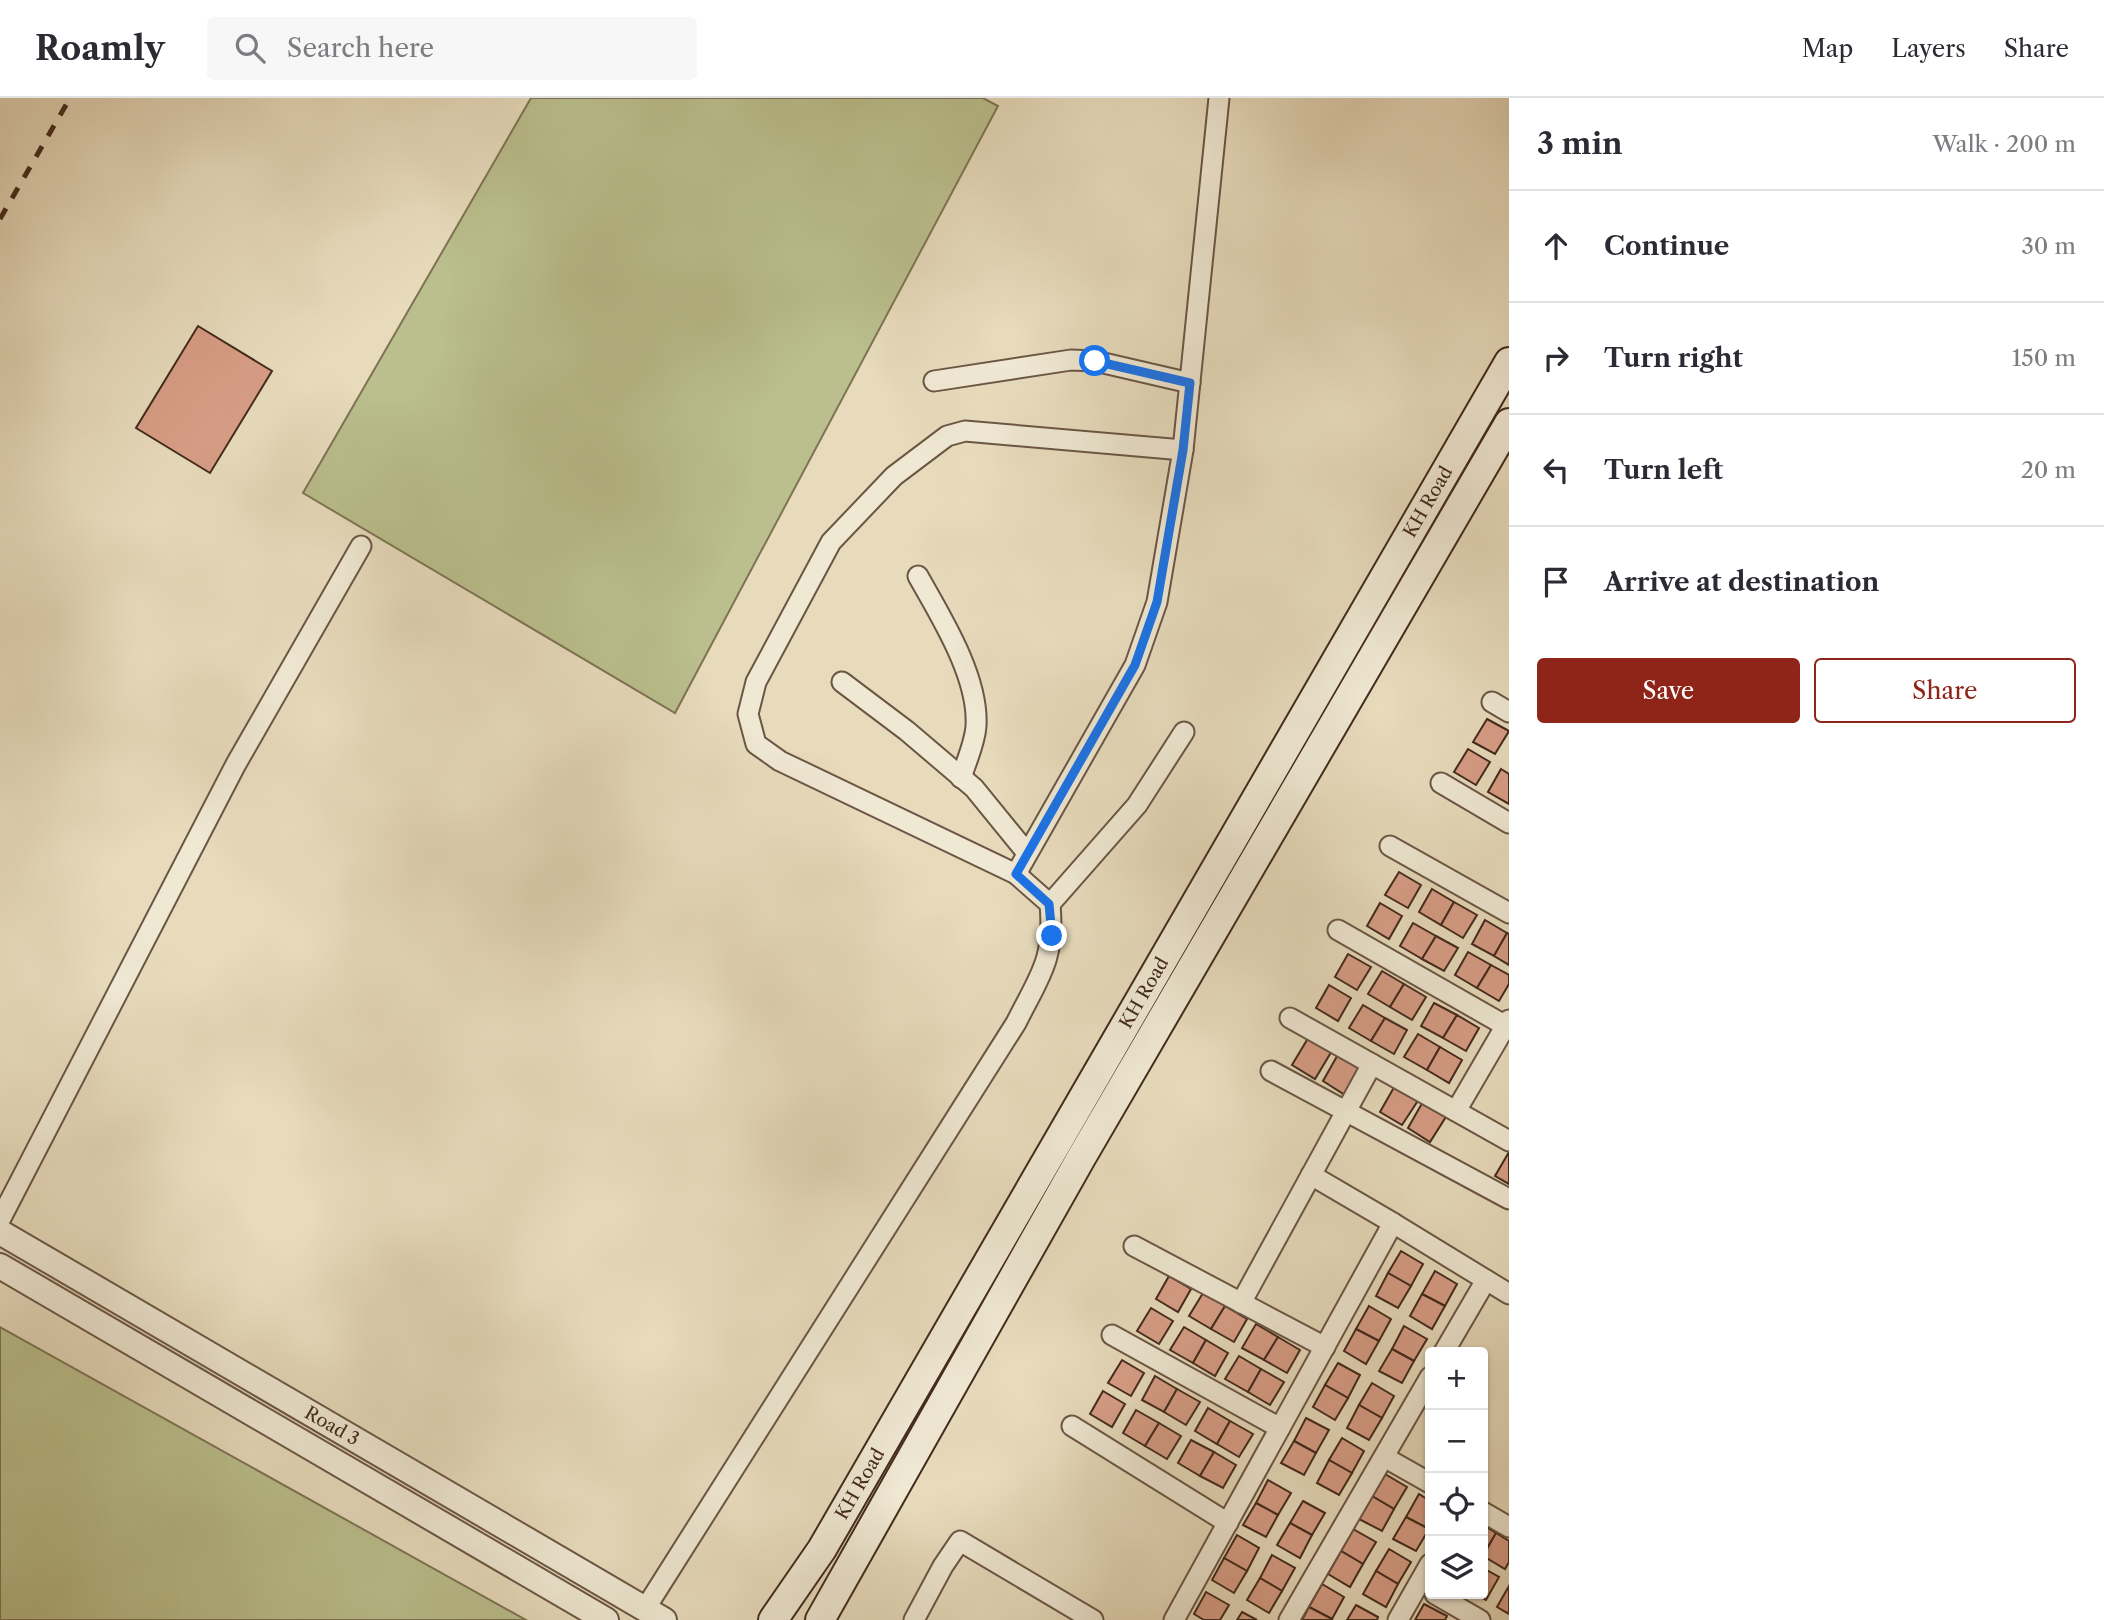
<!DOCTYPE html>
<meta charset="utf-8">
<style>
:root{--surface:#fff;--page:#f7f7f7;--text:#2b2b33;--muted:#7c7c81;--line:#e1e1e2;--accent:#8f2418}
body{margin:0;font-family:"Libre Caslon Text",serif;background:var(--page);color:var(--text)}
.controls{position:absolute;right:21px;bottom:21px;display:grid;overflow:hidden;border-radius:7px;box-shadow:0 2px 5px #0004}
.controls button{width:63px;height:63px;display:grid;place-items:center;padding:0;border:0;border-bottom:2px solid var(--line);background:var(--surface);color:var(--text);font:35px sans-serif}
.stop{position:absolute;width:21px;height:21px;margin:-16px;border:5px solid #1a73e8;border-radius:50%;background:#fff}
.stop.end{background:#1a73e8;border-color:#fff;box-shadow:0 2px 7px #0008}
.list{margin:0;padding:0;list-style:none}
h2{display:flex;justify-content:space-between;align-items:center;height:91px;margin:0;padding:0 28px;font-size:30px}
h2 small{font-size:23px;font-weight:400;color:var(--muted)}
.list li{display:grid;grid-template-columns:46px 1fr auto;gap:21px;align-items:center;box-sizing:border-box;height:112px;padding:0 28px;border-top:2px solid var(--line)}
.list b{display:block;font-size:26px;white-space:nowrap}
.list em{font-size:23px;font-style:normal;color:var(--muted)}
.actions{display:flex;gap:14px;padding:21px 28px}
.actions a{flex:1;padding:16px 0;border:2px solid var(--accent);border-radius:7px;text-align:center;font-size:24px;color:var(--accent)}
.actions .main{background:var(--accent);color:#fff}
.icon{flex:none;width:38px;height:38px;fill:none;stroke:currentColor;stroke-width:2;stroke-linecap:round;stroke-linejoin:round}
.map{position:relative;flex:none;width:1509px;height:1522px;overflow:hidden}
header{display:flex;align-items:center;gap:42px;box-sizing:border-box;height:98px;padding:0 35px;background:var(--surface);border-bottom:2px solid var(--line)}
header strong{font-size:33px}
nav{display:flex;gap:38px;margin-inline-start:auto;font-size:24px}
.search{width:490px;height:63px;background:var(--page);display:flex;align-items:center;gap:18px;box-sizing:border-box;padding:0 24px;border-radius:7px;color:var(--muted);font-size:26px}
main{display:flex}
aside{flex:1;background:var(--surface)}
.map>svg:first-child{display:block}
.green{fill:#babf8d;stroke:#7e7455;stroke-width:2}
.building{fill:#d89e87;stroke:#422a1d;stroke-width:2}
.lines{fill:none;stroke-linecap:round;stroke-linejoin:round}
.minor-casing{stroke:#6b5645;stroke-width:23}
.tertiary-casing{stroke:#6b5645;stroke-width:28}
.secondary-casing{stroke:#422a1d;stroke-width:32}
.minor{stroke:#efe8d3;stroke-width:19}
.tertiary{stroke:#efe8d3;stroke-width:24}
.secondary{stroke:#efe8d3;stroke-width:28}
.rail{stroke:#422a1d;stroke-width:5;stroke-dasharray:12 12;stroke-linecap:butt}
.route{stroke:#1a73e8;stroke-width:9}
.labels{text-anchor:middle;stroke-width:6;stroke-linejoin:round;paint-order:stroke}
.street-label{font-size:18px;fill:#422a1d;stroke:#efe8d3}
</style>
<header>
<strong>Roamly</strong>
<div class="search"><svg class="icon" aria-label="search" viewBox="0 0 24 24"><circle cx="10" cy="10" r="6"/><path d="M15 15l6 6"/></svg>Search here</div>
<nav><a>Map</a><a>Layers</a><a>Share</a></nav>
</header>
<main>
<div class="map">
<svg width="1509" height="1522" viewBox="0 0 1509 1522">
<rect width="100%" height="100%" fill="#e7dbbc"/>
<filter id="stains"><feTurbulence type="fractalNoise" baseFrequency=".00286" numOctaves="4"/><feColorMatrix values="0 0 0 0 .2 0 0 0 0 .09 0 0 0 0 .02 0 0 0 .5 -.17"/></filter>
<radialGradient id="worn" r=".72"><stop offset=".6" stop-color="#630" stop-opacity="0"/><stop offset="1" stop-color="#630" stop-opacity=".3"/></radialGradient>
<g class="green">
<polygon points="531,0 983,0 998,8 675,615 303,395"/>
<polygon points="0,1229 526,1522 0,1522"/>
</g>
<g class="building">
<polygon points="198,228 272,273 210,375 136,330"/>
<polygon points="1487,621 1509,633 1495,656 1473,644"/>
<polygon points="1468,651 1490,664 1476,687 1454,674"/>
<polygon points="1501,671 1509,676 1509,706 1488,694"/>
<polygon points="1399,774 1421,787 1408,810 1385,797"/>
<polygon points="1432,791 1454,804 1441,827 1419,814"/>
<polygon points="1454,804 1477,817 1463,840 1441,827"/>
<polygon points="1380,805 1402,818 1389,841 1367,828"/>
<polygon points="1485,822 1507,835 1494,858 1472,846"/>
<polygon points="1413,825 1436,838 1422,861 1400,848"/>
<polygon points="1507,835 1509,836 1509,867 1494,858"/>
<polygon points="1436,838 1458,850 1444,873 1422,861"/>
<polygon points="1468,854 1491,867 1477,890 1455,877"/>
<polygon points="1348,856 1371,869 1357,892 1335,879"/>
<polygon points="1491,867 1509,877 1509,886 1499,903 1477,890"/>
<polygon points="1382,873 1404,886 1390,909 1368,896"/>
<polygon points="1404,886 1426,899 1412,922 1390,909"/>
<polygon points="1329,887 1351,900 1338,923 1316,910"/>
<polygon points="1434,905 1457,917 1443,940 1421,928"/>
<polygon points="1363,907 1385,920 1371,943 1349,930"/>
<polygon points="1457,917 1479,930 1466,953 1443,940"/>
<polygon points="1385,920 1407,932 1394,956 1371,943"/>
<polygon points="1418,936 1440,949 1427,972 1404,959"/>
<polygon points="1310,937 1333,951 1315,981 1292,967"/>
<polygon points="1440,949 1462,962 1449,985 1427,972"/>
<polygon points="1340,953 1363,968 1345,997 1323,983"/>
<polygon points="1397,984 1421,998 1402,1027 1380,1014"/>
<polygon points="1425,1000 1449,1014 1430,1044 1408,1030"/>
<polygon points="1509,1054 1509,1086 1495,1078"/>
<polygon points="1401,1153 1423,1166 1411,1188 1388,1175"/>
<polygon points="1435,1173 1457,1186 1445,1208 1422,1196"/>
<polygon points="1388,1175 1411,1188 1398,1210 1376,1198"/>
<polygon points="1169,1178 1191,1191 1178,1214 1156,1201"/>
<polygon points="1203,1195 1225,1208 1211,1231 1189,1218"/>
<polygon points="1422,1196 1445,1208 1432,1231 1410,1218"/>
<polygon points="1225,1208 1247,1221 1234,1244 1211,1231"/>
<polygon points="1369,1208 1391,1221 1379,1243 1356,1231"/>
<polygon points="1151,1210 1173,1223 1159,1246 1137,1233"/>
<polygon points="1256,1226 1278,1239 1264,1262 1242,1250"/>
<polygon points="1404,1228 1427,1241 1414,1263 1392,1251"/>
<polygon points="1184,1229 1206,1242 1193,1265 1170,1252"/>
<polygon points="1356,1231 1379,1243 1366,1266 1344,1253"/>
<polygon points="1278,1239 1300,1252 1287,1275 1264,1262"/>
<polygon points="1206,1242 1228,1255 1215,1278 1193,1265"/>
<polygon points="1392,1251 1414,1263 1402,1285 1379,1273"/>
<polygon points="1239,1258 1261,1271 1248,1294 1225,1281"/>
<polygon points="1122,1262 1144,1275 1131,1298 1108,1285"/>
<polygon points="1338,1265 1360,1277 1348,1300 1325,1287"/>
<polygon points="1261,1271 1284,1284 1270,1307 1248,1294"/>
<polygon points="1155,1278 1177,1291 1164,1314 1142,1302"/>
<polygon points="1372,1285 1394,1298 1382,1320 1359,1307"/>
<polygon points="1325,1287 1348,1300 1335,1322 1313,1309"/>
<polygon points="1177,1291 1200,1304 1186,1327 1164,1314"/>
<polygon points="1103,1293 1125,1306 1112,1329 1090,1316"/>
<polygon points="1359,1307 1382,1320 1369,1342 1347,1330"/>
<polygon points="1208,1310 1230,1323 1217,1346 1195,1333"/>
<polygon points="1136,1312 1159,1325 1145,1348 1123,1335"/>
<polygon points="1306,1320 1329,1332 1316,1355 1294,1343"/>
<polygon points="1230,1323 1253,1336 1239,1359 1217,1346"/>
<polygon points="1159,1325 1181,1338 1167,1361 1145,1348"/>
<polygon points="1342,1340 1364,1353 1352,1375 1329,1362"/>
<polygon points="1191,1342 1214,1354 1200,1378 1178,1365"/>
<polygon points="1294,1343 1316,1355 1304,1377 1281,1365"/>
<polygon points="1214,1354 1236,1367 1223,1390 1200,1378"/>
<polygon points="1329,1362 1352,1375 1339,1397 1317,1385"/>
<polygon points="1385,1376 1407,1389 1394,1411 1372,1398"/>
<polygon points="1268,1382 1291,1395 1278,1417 1256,1405"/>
<polygon points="1419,1396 1430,1403 1429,1431 1406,1419"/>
<polygon points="1372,1398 1394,1411 1382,1433 1359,1421"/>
<polygon points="1303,1403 1325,1415 1312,1437 1290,1425"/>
<polygon points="1256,1405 1278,1417 1266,1439 1243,1427"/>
<polygon points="1406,1419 1429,1431 1416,1453 1393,1441"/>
<polygon points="1290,1425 1312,1437 1300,1460 1277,1447"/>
<polygon points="1483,1427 1496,1435 1483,1458"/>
<polygon points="1353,1431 1376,1444 1363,1466 1341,1453"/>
<polygon points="1496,1435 1509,1443 1509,1464 1505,1471 1483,1458"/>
<polygon points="1237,1437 1259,1450 1247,1473 1224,1460"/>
<polygon points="1389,1451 1411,1464 1398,1486 1376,1473"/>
<polygon points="1341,1453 1363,1466 1350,1489 1328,1476"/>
<polygon points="1272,1457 1295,1470 1282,1493 1260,1480"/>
<polygon points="1224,1460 1247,1473 1234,1495 1212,1482"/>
<polygon points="1483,1470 1499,1479 1486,1502 1475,1496 1483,1496"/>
<polygon points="1376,1473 1398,1486 1386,1509 1363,1496"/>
<polygon points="1260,1480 1282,1493 1269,1515 1247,1502"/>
<polygon points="1322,1486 1344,1499 1332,1521 1309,1509"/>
<polygon points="1509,1488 1509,1516 1497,1509"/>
<polygon points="1206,1494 1229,1507 1220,1522 1204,1522 1194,1516"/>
<polygon points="1424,1506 1447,1518 1445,1522 1415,1522"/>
<polygon points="1356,1507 1378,1519 1377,1522 1347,1522"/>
<polygon points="1309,1509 1332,1521 1331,1522 1302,1522"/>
<polygon points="1242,1514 1257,1522 1237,1522"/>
</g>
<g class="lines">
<g class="minor-casing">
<g id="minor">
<polyline points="934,283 1071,262 1095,263 1190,285"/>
<path d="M918,478C941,519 979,579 976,628C975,645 966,664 961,680"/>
<polyline points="842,584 907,633 974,690 1027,755"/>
<polyline points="1492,604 1509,614"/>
<polyline points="1441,685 1509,725"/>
<polyline points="1390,748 1509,815"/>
<polyline points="1016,776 1135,567 1157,504 1183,352 1219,0"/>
<polyline points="1050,806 1137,707 1184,634"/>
<polyline points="1338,832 1506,928"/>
<polyline points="1290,920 1509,1043"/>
<polyline points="1271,973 1509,1101"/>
<polyline points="1456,1013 1509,922"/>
<polyline points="1311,1077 1393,1125"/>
<polyline points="0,1122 236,666 361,448"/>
<polyline points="1134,1148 1325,1249"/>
<polyline points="1241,1205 1372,966"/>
<polyline points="1112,1237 1280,1330"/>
<polyline points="1444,1254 1486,1182"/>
<polyline points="1072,1328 1228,1425"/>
<polyline points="1384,1359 1430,1385"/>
<polyline points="1483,1414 1509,1429"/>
<polyline points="1435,1496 1480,1522"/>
<path d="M645,1511L1016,925C1040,877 1055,862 1050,806L1016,776L780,663L756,646L748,616L756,584L831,444L894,378L947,338L965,333L1183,352"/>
<polyline points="914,1522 943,1468 960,1443 1093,1522"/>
<polyline points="1174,1522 1393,1125 1509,1196"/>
<polyline points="1289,1522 1430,1279"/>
<polyline points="1398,1522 1430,1466"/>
</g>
</g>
<g class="tertiary-casing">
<g id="tertiary">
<polyline points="0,1134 664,1522"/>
<polyline points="0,1168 606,1522"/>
</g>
</g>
<g class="secondary-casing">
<g id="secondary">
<polyline points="773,1522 822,1451 1509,264"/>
<polyline points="820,1522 1081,1060 1509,325"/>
</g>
</g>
<use href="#minor" class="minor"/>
<use href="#tertiary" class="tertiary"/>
<use href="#secondary" class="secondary"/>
<polyline class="rail" points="0,121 70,0"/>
</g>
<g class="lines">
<polyline class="route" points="1052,838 1049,806 1016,776 1135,567 1157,504 1183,352 1190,285 1095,263"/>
</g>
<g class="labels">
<g class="street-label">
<text transform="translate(1428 404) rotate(-60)" y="6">KH Road</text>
<text transform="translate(1144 895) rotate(-60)" y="6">KH Road</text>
<text transform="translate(332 1328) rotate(30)" y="6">Road 3</text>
<text transform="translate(860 1386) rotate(-60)" y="6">KH Road</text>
</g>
</g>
<rect width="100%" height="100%" filter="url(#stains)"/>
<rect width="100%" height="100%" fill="url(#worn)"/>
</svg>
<div class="controls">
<button>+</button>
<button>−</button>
<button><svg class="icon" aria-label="locate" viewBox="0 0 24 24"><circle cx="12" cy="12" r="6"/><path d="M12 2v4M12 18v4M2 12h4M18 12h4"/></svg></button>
<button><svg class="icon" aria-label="layers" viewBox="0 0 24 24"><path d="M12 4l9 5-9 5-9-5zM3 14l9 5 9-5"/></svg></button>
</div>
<div class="stop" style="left:1095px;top:263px"></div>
<div class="stop end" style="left:1052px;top:838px"></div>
</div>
<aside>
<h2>3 min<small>Walk · 200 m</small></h2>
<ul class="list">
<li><svg class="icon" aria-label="ahead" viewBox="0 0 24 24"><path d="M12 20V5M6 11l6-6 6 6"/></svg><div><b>Continue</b></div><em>30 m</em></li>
<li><svg class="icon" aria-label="right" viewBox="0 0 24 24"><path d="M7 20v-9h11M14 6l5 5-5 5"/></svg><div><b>Turn right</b></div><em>150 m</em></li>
<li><svg class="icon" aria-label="left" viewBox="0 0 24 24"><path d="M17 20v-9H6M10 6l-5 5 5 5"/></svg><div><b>Turn left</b></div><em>20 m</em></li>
<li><svg class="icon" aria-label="arrive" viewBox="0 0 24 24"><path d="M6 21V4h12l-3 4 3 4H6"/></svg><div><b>Arrive at destination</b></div></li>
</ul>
<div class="actions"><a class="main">Save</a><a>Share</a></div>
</aside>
</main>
